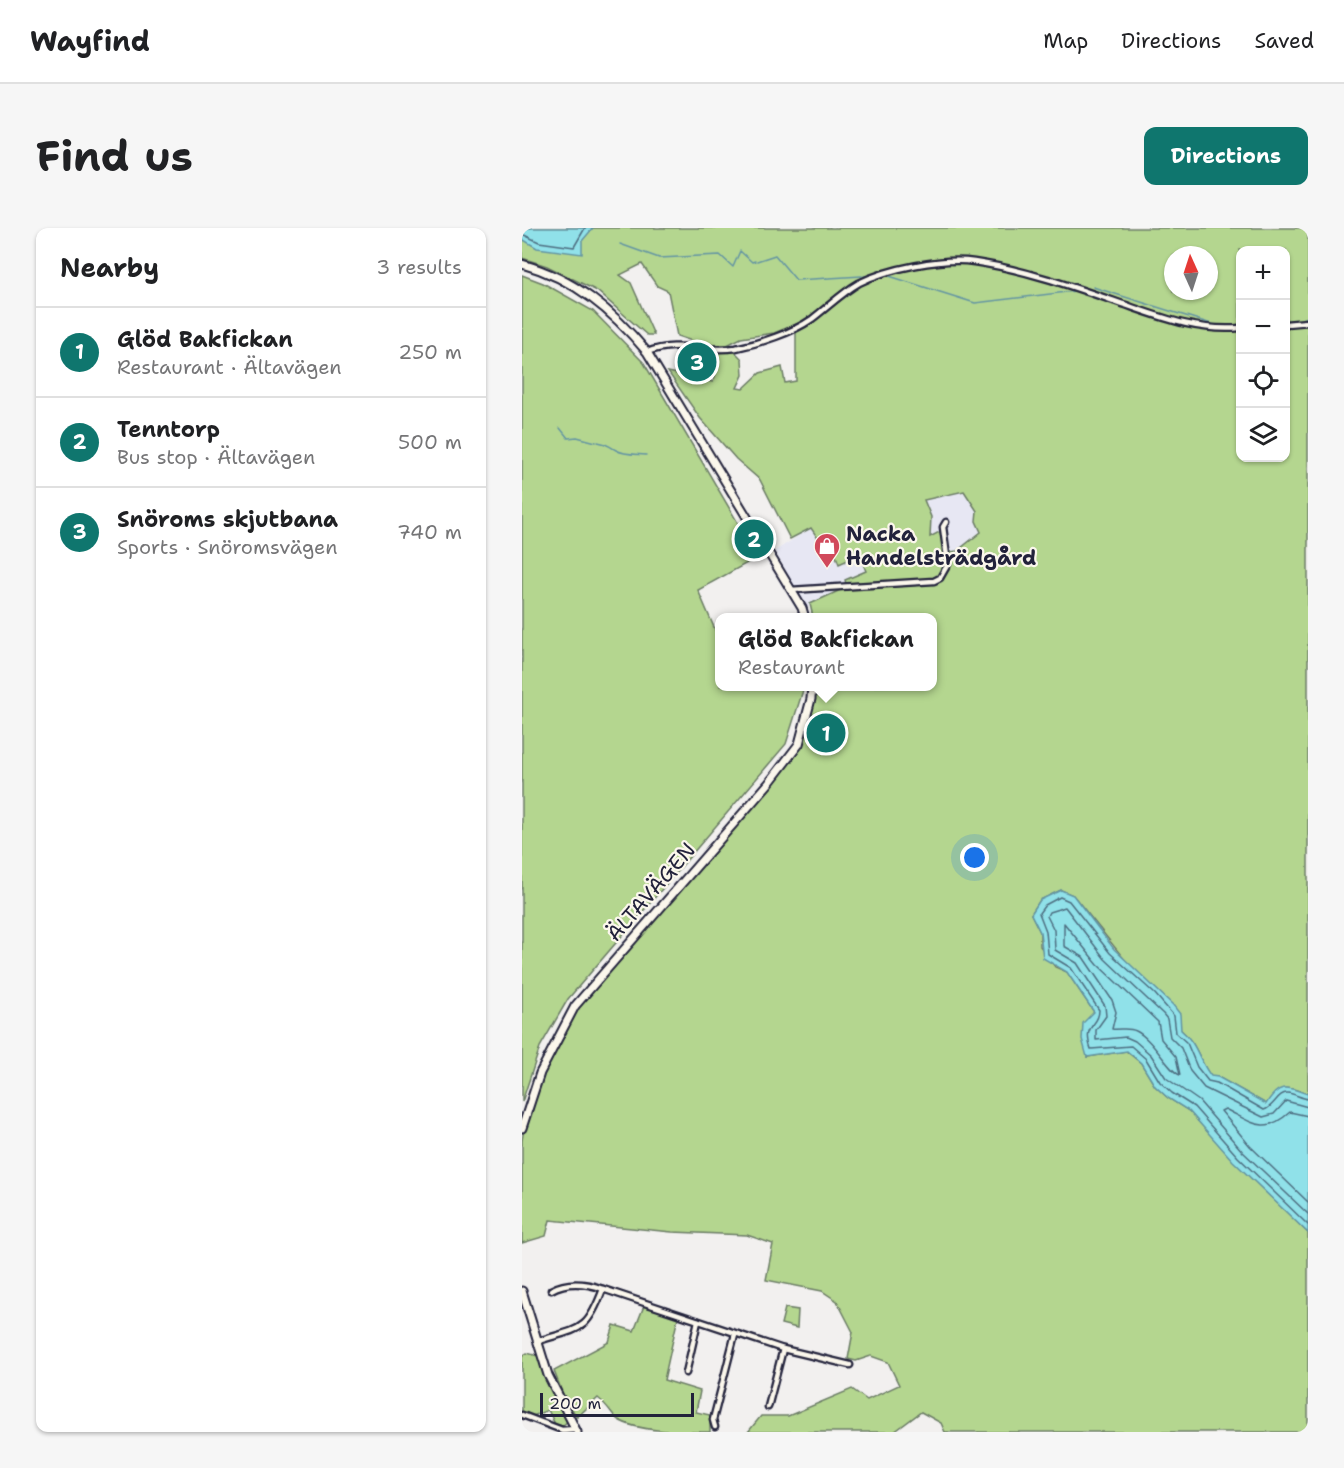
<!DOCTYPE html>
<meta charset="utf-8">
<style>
:root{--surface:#fff;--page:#f6f6f6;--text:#202124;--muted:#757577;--line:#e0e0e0;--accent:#0f766e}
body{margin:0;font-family:"Shantell Sans",sans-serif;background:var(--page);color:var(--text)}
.controls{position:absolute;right:18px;top:18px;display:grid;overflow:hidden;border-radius:12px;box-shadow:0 2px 4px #0004}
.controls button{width:54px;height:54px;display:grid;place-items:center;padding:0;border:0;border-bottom:2px solid var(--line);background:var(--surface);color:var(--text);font:30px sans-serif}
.compass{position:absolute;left:642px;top:18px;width:54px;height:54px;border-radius:50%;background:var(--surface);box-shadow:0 2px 4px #0004;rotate:357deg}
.scale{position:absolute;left:18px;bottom:15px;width:154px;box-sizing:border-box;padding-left:6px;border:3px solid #22223b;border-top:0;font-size:16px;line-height:21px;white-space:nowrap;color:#22223b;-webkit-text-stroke:4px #fbf7ec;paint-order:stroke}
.you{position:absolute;left:453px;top:630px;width:21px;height:21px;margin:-15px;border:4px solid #fff;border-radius:50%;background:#1a73e8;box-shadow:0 0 0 9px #1a73e833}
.badge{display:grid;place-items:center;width:39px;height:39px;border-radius:50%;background:var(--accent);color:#fff;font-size:20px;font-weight:700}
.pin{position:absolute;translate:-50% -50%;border:3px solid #fff;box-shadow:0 2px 6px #0006}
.popup{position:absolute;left:193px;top:385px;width:222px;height:78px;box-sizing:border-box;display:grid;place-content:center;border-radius:12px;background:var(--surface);filter:drop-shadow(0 2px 4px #0005);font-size:20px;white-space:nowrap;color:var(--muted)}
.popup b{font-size:22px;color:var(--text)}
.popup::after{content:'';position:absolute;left:50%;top:100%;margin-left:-12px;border:12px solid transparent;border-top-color:var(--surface)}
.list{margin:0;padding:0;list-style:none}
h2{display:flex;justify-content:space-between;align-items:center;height:78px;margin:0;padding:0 24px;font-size:26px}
h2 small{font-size:20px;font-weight:400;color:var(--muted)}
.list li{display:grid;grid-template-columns:39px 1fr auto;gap:18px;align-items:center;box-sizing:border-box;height:90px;padding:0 24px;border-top:2px solid var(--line)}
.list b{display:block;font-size:22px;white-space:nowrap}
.list p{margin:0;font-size:20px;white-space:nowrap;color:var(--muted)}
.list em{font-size:20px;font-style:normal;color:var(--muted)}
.icon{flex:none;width:33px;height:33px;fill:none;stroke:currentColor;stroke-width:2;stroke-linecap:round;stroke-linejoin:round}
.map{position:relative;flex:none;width:786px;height:1204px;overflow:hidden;border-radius:12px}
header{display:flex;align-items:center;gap:36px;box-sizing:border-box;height:84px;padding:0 30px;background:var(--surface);border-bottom:2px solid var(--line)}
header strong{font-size:28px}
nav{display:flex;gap:33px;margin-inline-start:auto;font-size:21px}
.intro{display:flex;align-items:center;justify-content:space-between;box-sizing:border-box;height:144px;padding:0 36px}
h1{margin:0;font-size:42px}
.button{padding:15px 27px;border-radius:12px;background:var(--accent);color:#fff;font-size:21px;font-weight:700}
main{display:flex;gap:36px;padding:0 36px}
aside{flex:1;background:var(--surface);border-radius:12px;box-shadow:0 2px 4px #0004}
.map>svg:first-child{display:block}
.built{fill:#e7e7f3}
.green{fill:#b4d68f;stroke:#6b7c65;stroke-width:1.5;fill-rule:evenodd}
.water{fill:#90e1e9;stroke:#6495a3;stroke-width:1.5}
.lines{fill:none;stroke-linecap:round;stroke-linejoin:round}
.shore{stroke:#4e6e81;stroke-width:1.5}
.stream{stroke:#6495a3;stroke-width:1.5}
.street-casing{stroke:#22223b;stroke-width:9}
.secondary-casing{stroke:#22223b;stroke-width:11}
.street{stroke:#fbf7ec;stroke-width:4.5}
.secondary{stroke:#fbf7ec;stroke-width:7}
.labels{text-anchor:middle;stroke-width:4.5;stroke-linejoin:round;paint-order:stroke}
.poi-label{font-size:21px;font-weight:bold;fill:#22223b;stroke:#fbf7ec;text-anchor:start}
.street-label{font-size:21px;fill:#22223b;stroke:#fbf7ec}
</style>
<header>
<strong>Wayfind</strong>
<nav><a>Map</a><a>Directions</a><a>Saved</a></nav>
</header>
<div class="intro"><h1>Find us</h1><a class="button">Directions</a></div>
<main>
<aside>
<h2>Nearby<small>3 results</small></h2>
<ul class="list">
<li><span class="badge">1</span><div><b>Glöd Bakfickan</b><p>Restaurant · Ältavägen</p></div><em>250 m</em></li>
<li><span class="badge">2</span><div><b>Tenntorp</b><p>Bus stop · Ältavägen</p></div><em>500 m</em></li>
<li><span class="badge">3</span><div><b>Snöroms skjutbana</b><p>Sports · Snöromsvägen</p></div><em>740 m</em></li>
</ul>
</aside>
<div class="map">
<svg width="786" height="1204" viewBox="0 0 786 1204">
<rect width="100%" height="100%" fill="#f2f0ef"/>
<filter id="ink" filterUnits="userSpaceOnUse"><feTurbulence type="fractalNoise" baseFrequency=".0167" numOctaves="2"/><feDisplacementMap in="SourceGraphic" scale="12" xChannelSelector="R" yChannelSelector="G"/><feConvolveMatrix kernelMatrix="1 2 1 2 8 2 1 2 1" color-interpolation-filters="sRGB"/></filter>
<g filter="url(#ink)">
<g class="built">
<polygon points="442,262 455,283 454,293 459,304 435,323 427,325 408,309 401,272"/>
<polygon points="289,300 295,309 337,327 344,343 323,352 325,359 284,380 253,323"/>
</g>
<g class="green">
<path d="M0,0H786V866C760,857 762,857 744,876L696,849H689C677,833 675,815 659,802L551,667L539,662L518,672L509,686L518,704V718L533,739L545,744L572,784L568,790L565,829L604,823L619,835L633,858L646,870L667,883L712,933L786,1005V1204H423L419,1195L399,1184L372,1204H226L239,1188H266L330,1161L345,1172L377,1157L366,1134L349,1128L334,1133L326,1131L331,1104L315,1073L300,1063L244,1052L251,1016L225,1007L150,1004L28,992L24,1008L0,1015C0,982 0,945 0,913C6,869 33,818 54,780L279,516L295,459L410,458V390L291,389L288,376L325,359L323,352L344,343L337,327L317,336L310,317L295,309L289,300L268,311L238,252L214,231L178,190L146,144L191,154L195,142L193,122L212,123L220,131L221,147L215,160L221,161L238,145L260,139L263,155L274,153V96L252,105L219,110L205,117H182L155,108L146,63L135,58L120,36L98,47L109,55L132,107H125L75,63L25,38L0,30ZM718,22H764V230H718ZM651,27H687V63H651ZM442,263L455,283L454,293L459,304L435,323L428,324L421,302L408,309L409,289L402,272Z"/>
<polygon points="0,47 21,55 71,83 122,135 236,329 176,362 197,411 198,458 282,459 264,516 46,771 18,819 0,874"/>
<path d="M122,1078L156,1089L142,1152L178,1163L174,1184L188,1187V1204C161,1204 115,1204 95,1191C88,1183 84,1176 76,1170L55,1189L42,1169L32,1143L87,1114L92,1097L112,1103Z"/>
<polygon points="263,1080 276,1082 275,1100 259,1096"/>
<polygon points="5,1125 16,1128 32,1170 46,1193 40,1198 33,1196 26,1182 11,1188 0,1183 0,1128"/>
</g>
<g class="water">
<polygon points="0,0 71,0 60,13 60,26 15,20 0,11"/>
<path d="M539,662L551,667L592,721L651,777L658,786L659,802C675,815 677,833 689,848L696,849L744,876C757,855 763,858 786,866V1005L711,933L667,883L646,870L633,858L619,835L605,823L565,829L560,811L561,795L572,784L545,744L521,730L518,704L509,686L518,672Z"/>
</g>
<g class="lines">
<g class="shore">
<polyline points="0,6 17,14 52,19 63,0"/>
<path d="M542,695L576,737L636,794L639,811L654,829L658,847C648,845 631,811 614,803C606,799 598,802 590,801L594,784L590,772L561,729L542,718Z"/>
<path d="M786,871C779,870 773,866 766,865C756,864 752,879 742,882L695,855L686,853L675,839L665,815L654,805L652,788L633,766L588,725L547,673L538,669L523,677L517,685L524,703L526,726L549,740L577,782C577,800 560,795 569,821L609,818L624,831L638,854L650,865L672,879L716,929L786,997"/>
<polyline points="786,879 764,873 752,886 741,889 682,860 668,843 659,820 648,809 645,791 641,786 583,731 543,679 527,684 525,688 532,702 533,722 555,735 583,778 584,788 574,802 574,812 604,809 613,813 629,827 644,850 677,873 721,924 786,986"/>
<path d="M786,888L768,884C742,908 730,894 703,881L699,883L728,918L786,974"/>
</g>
<g class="stream">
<polyline points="98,16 137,30 198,27 211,39 218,23 230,34 233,33"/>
<polyline points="235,33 253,27 274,52 340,48"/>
<polyline points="364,47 453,75 553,63"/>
<polyline points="342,48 350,47"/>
<polyline points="571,59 696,98"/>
<polyline points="776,93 786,89"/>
<polyline points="38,200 46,210 55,209 74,214"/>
<path d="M76,214C85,215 86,218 94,222C102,227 115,226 124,227"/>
</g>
<g class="street-casing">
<g id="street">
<polyline points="764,96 786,94"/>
<path d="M125,124C157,112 183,125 214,120C239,115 270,105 290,91C306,79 321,64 337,55C365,41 421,29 452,34C500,41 546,57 592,73C634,87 673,104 718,100"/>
<polyline points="269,362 412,353 418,350 426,336 421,299 424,294"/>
<path d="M29,1062C45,1053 64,1055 81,1061"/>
<path d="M16,1113C59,1100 65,1104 81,1061L261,1121L328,1137"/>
<polyline points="164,1145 176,1093"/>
<polyline points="246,1179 261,1121"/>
<polyline points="0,1187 40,1202 54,1201"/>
<polyline points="193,1199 191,1192 213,1106"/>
</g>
</g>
<g class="secondary-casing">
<g id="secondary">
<path d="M0,36C53,51 90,82 125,124L280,380L283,390"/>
<polyline points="0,900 18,845 53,778 247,555 277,516 289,471 290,458"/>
<polyline points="0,1063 26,1147 55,1204"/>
</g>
</g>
<use href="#street" class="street"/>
<use href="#secondary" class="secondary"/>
</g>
</g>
<defs>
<g id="shop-pin" transform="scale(1.35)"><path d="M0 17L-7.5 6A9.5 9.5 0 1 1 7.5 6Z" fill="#d1495b" stroke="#fbf7ec"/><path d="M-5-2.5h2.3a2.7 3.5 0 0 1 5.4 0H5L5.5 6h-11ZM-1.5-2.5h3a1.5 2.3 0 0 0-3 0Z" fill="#fff"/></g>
</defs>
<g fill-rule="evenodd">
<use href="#shop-pin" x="305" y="318"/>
</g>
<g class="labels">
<g class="poi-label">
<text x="324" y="313">Nacka<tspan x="324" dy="24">Handelsträdgård</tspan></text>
</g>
<g class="street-label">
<text transform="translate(129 664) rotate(-49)" y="7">ÄLTAVÄGEN</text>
</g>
</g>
</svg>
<div class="controls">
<button>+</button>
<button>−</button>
<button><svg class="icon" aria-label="locate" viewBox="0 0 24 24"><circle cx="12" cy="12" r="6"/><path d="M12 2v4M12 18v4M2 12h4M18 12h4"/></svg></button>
<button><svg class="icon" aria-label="layers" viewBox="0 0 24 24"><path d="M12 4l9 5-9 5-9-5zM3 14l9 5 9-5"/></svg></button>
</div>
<svg class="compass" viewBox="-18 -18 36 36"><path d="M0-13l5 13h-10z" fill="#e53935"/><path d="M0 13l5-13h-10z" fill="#757577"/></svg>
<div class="scale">200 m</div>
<div class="you"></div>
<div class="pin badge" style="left:304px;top:505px">1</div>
<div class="popup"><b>Glöd Bakfickan</b>Restaurant</div>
<div class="pin badge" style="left:232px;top:311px">2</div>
<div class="pin badge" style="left:175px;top:134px">3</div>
</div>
</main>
